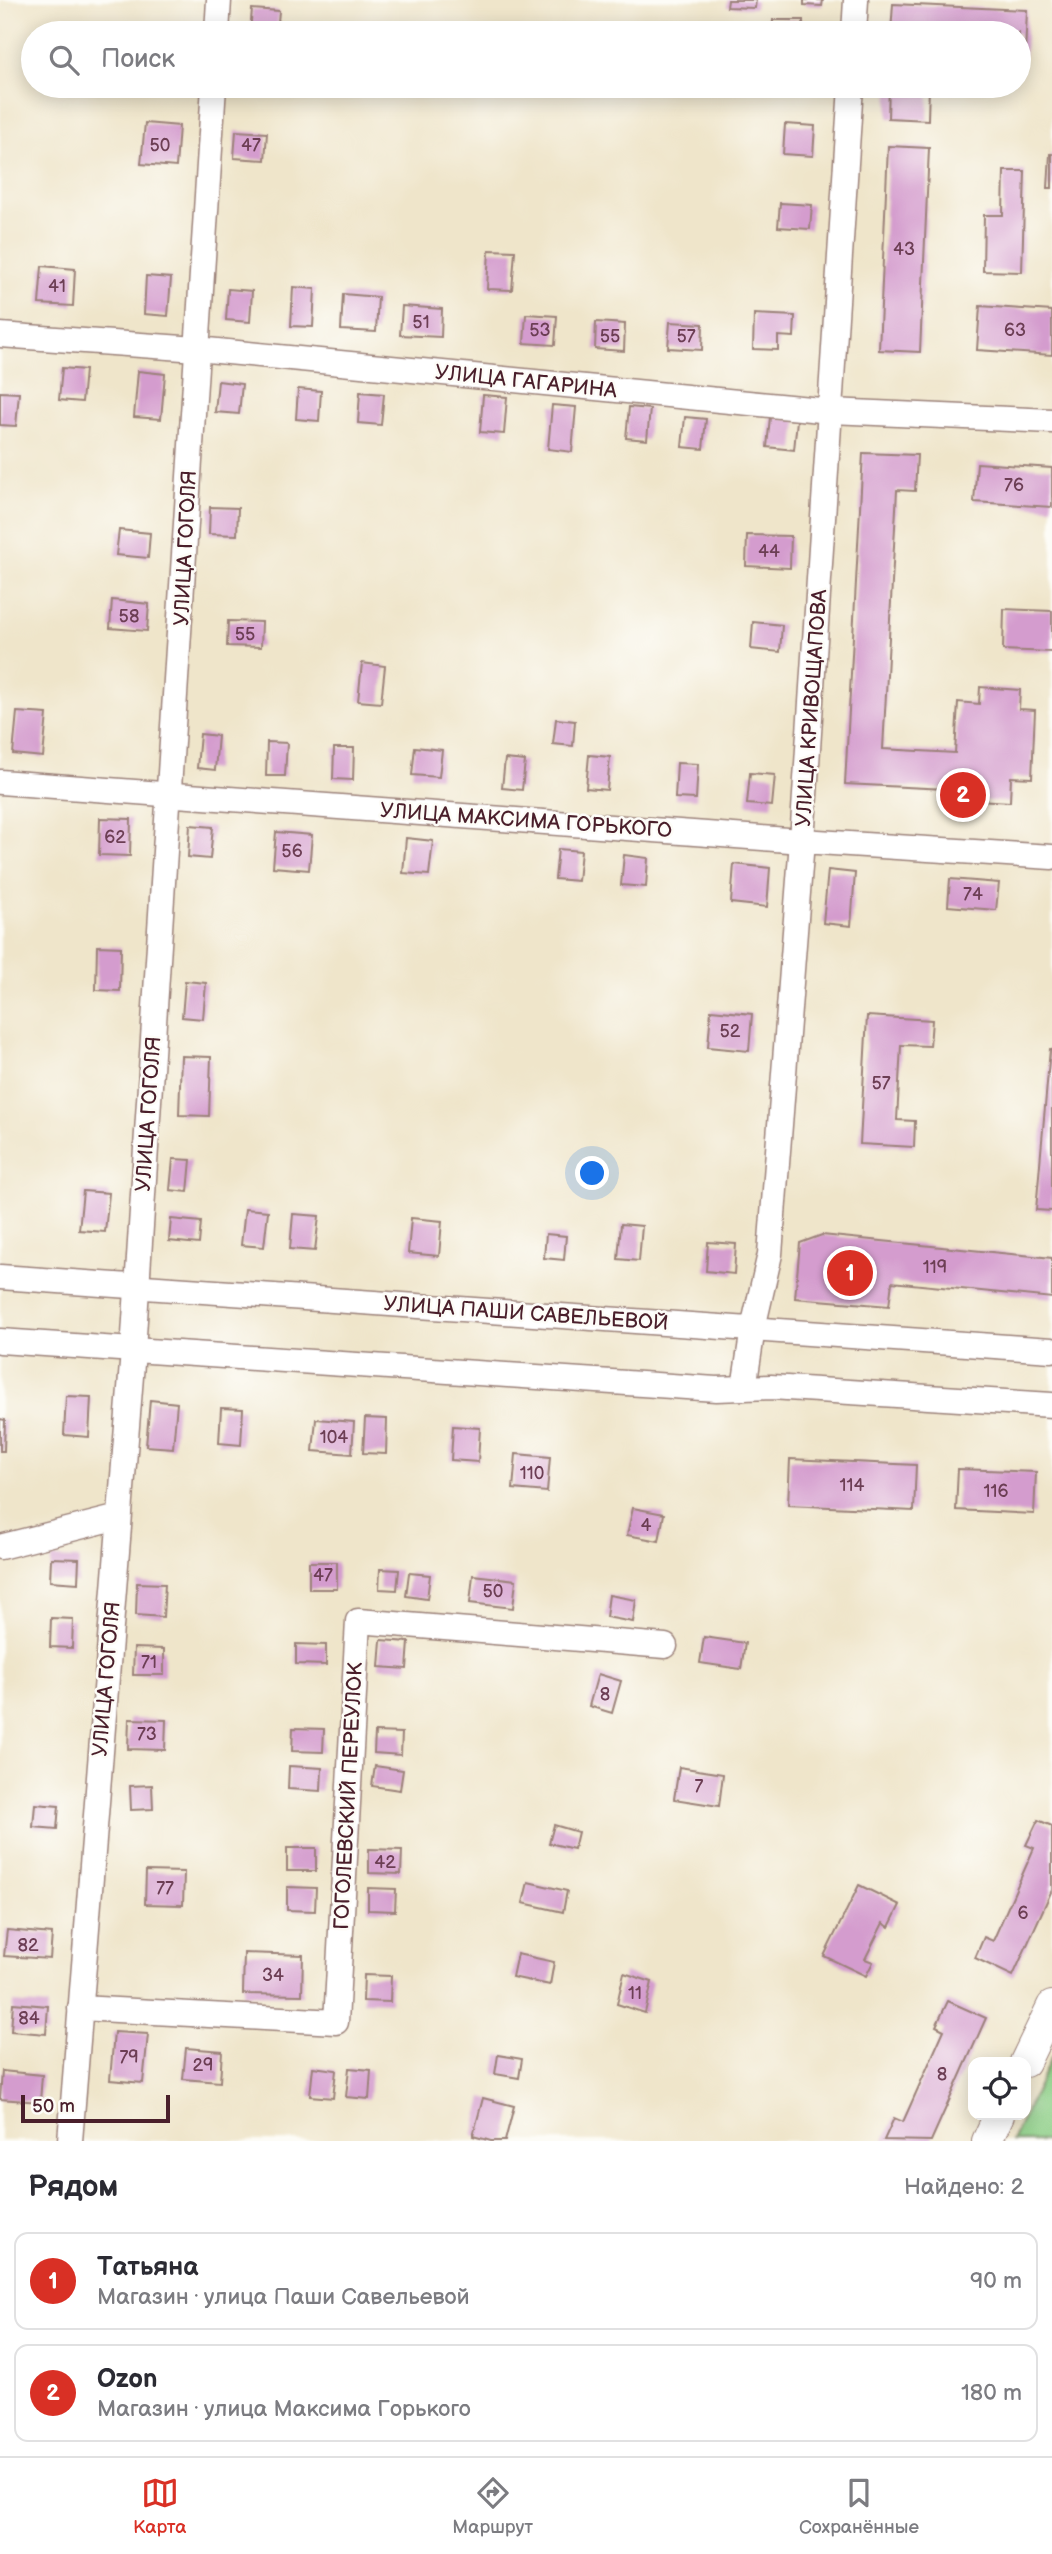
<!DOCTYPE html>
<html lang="ru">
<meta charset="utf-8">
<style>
:root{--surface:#fff;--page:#f7f7f7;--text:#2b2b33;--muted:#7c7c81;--line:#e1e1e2;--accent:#d93025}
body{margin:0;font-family:"Balsamiq Sans",sans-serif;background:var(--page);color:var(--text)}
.controls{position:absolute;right:21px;bottom:21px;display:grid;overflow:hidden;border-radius:14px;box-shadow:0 4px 18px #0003}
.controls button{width:63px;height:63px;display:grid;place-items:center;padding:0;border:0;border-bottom:2px solid var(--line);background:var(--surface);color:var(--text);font:35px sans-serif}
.scale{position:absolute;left:21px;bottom:18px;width:149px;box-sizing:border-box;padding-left:7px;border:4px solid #4a1f2b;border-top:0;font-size:19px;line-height:24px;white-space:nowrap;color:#4a1f2b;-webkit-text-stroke:5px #fdfcf7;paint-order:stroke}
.you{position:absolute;left:593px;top:1174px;width:24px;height:24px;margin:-18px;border:5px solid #fff;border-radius:50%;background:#1a73e8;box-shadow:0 0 0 10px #1a73e833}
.badge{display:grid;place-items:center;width:46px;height:46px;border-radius:50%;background:var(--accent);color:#fff;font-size:23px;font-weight:700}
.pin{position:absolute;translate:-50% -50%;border:4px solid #fff;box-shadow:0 2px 7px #0006}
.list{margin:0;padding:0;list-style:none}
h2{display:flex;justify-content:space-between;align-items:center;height:91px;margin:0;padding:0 28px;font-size:30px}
h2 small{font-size:23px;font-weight:400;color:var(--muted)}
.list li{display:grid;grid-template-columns:46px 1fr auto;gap:21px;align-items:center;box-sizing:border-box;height:98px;margin:0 14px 14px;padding:0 14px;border:2px solid var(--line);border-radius:14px}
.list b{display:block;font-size:26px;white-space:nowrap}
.list p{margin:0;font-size:23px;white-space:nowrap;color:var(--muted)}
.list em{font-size:23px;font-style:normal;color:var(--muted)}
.icon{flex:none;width:38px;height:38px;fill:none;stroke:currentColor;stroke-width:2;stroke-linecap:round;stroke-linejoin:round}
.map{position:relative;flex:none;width:1052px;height:2141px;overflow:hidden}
.search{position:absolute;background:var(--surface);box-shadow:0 4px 18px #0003;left:21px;right:21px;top:21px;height:77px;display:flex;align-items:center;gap:18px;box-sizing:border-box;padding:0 24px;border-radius:38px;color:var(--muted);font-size:26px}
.sheet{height:315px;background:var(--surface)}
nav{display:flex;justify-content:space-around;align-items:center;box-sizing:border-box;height:98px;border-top:2px solid var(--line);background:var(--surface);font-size:19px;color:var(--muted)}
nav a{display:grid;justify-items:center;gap:4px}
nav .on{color:var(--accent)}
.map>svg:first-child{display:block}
.green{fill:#8cce86;stroke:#6b7658;stroke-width:2}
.building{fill:#d49cce}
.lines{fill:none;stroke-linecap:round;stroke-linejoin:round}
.minor-casing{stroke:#9c827a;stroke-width:27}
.tertiary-casing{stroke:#9c827a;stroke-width:32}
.minor{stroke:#fff;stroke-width:24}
.tertiary{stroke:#fff;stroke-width:30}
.labels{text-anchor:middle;stroke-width:5;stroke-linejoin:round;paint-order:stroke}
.number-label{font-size:18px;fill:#6c3e54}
.street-label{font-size:21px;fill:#4a1f2b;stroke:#fdfcf7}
</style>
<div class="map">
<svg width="1052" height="2141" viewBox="0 0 1052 2141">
<rect width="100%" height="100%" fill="#fdfcf7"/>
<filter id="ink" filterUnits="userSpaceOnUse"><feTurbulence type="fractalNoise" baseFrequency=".0143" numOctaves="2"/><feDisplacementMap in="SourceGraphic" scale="14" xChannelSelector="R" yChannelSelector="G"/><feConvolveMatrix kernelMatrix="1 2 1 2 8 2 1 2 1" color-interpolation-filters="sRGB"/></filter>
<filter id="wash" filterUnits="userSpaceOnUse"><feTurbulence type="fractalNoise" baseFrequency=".00686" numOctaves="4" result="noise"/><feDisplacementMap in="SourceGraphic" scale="28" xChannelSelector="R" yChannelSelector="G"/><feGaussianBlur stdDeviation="1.57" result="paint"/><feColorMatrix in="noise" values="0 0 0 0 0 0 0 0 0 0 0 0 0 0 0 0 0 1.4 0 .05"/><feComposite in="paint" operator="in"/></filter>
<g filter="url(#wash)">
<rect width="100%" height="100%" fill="#efe5ca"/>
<polygon class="green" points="1052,2056 1052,2141 1012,2141"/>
<g id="blocks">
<g class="building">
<polygon points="728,0 756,0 755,8 727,7"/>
<polygon points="804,0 823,0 822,6 804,5"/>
<polygon points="893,4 1027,10 1025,55 1019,54 1019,33 891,33"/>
<polygon points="252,9 279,11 277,33 250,33"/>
<polygon points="773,20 803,20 803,33 772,33"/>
<polygon points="889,86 929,86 928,120 888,118"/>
<polygon points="145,123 179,126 176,167 141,164"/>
<polygon points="785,124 815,126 813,156 783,154"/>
<polygon points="236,131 267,133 265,160 234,158"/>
<polygon points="888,146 929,148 920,352 879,350"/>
<polygon points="1050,154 1052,154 1052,188 1048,188"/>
<polygon points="1004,171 1025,171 1022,272 983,271 984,215 1003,215"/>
<polygon points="780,203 812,205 810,229 778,227"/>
<polygon points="489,250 515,251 512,290 487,289"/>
<polygon points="42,266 75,269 73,306 39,304"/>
<polygon points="146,276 171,278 168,316 144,314"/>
<polygon points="293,287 315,289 313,327 291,326"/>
<polygon points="228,289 252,291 250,322 226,320"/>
<polygon points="343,294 378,297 376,332 341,330"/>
<polygon points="402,306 442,309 441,337 400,335"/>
<polygon points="980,306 1052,311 1052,355 977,350"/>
<polygon points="526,314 557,316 555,345 524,343"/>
<polygon points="754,314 795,316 794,337 778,336 778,350 753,349"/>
<polygon points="596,322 625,324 624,351 595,349"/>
<polygon points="670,322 703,324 702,350 668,348"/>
<polygon points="62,368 85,370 82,402 59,400"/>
<polygon points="138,371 165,374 161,419 134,417"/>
<polygon points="218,381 242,384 239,414 215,412"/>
<polygon points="298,389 321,391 319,421 296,419"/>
<polygon points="0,392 19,393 16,426 0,425"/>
<polygon points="360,392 384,394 381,425 358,423"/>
<polygon points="483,395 507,397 504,434 480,432"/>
<polygon points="552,405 576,407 572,452 548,449"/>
<polygon points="629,407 650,409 647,440 626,438"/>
<polygon points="685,417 706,419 703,449 682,447"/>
<polygon points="770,417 797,420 794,450 767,447"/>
<polygon points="863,453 917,455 915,491 897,490 883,749 955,753 958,702 979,704 980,687 1020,690 1019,709 1035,710 1032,778 1011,777 1010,802 945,798 946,789 845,784"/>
<polygon points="977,463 1052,468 1052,507 974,502"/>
<polygon points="210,507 238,508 237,535 209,534"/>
<polygon points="119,530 150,533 148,558 116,555"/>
<polygon points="747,535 791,536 790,568 746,566"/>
<polygon points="112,600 149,604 147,631 110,628"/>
<polygon points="1004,609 1052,611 1052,652 1003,650"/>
<polygon points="228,621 262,622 261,647 227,646"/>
<polygon points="753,622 782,625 780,652 751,649"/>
<polygon points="362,663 385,666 381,703 358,701"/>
<polygon points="17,712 47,714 43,757 13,754"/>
<polygon points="556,719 575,721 573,746 553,744"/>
<polygon points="200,734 218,736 215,770 197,768"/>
<polygon points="267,742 287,743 285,776 266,776"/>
<polygon points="415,747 442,750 439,777 412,775"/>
<polygon points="334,748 354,748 353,780 333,779"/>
<polygon points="589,755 610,757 607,790 586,788"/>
<polygon points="505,759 525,761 522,790 502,788"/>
<polygon points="677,763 698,764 696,799 675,798"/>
<polygon points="750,773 775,775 772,806 747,804"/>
<polygon points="100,818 131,819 130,856 99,855"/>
<polygon points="190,825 213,827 210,859 188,857"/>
<polygon points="276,832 312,835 309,870 273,867"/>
<polygon points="406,838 433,841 429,875 403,873"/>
<polygon points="558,849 581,851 578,881 555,879"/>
<polygon points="624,855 648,858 646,887 621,885"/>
<polygon points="734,864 770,868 767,907 731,903"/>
<polygon points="828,870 855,873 851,926 823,923"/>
<polygon points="950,879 999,883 996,910 948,906"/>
<polygon points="97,946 121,947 120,991 96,990"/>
<polygon points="185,981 206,983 203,1019 182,1017"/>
<polygon points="711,1010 752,1014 749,1051 708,1047"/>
<polygon points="867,1016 932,1020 930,1046 901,1045 897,1120 915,1121 914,1147 860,1144"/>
<polygon points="1050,1049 1052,1049 1052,1211 1036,1210"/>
<polygon points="181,1056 211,1057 209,1116 179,1115"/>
<polygon points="173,1159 191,1160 188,1192 170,1190"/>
<polygon points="83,1191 109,1193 105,1232 79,1230"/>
<polygon points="245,1209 268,1211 264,1247 241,1245"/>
<polygon points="293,1214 319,1216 315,1251 290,1249"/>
<polygon points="411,1218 442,1221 439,1256 408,1253"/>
<polygon points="171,1219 201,1222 199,1244 169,1241"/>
<polygon points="621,1224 642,1226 639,1261 618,1259"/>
<polygon points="546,1234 566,1236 564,1260 544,1258"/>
<polygon points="822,1235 1052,1258 1052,1298 892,1282 889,1306 795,1298 800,1243"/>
<polygon points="708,1242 736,1244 734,1274 706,1271"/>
<polygon points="66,1396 91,1397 89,1437 64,1435"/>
<polygon points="150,1400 177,1403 173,1448 146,1446"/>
<polygon points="221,1408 243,1409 241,1445 219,1443"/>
<polygon points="365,1418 387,1419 386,1454 363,1453"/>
<polygon points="0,1419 5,1420 4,1451 0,1451"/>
<polygon points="316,1419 354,1422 352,1454 313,1451"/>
<polygon points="453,1426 480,1428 478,1462 451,1460"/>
<polygon points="516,1454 550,1457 547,1492 513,1489"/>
<polygon points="790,1459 916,1465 914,1511 788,1505"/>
<polygon points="958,1469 1036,1472 1034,1514 956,1510"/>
<polygon points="633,1508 664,1514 659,1541 627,1535"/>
<polygon points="51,1558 79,1559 78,1583 50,1581"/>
<rect x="309" y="1562" width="28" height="27"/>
<polygon points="380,1569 399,1570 397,1590 379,1589"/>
<polygon points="409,1573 430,1575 427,1599 406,1596"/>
<polygon points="473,1575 516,1580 513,1608 470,1603"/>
<polygon points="137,1583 165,1584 163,1617 136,1615"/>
<polygon points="609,1595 636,1600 633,1622 606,1617"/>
<polygon points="51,1618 73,1619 72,1648 50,1647"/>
<polygon points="704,1637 745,1643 741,1669 700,1663"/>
<polygon points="381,1640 409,1642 407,1669 379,1667"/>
<polygon points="296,1644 326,1645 326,1665 296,1664"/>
<polygon points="134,1648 164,1649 164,1675 133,1675"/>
<polygon points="598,1674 621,1681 612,1713 589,1706"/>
<polygon points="129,1719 166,1720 165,1750 128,1749"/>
<polygon points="293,1728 324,1729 323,1752 292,1751"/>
<polygon points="375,1732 402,1733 401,1755 374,1753"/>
<polygon points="289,1766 322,1768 321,1791 288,1789"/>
<polygon points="375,1766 403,1770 400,1790 372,1786"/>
<polygon points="679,1767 723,1774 719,1806 674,1799"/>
<polygon points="152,1785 153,1809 131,1810 130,1786"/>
<polygon points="35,1804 59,1806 57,1829 33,1827"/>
<polygon points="1038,1820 1052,1826 1052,1890 1013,1976 975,1958 984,1937 993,1941 1034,1848 1026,1845"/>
<polygon points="554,1825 578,1832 574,1849 549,1843"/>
<rect x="287" y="1848" width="29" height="23"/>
<polygon points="369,1849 402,1850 401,1874 369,1873"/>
<polygon points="146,1871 184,1872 183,1905 145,1904"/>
<polygon points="528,1882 567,1891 563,1912 523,1903"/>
<polygon points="859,1885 900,1905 889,1927 883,1923 865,1959 873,1962 866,1976 824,1956"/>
<polygon points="287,1887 316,1888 315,1911 287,1910"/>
<polygon points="368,1888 396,1889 395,1911 368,1910"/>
<polygon points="7,1930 52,1934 50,1959 4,1956"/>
<polygon points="244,1953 303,1955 302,1995 243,1994"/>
<polygon points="517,1954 554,1962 550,1985 512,1977"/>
<polygon points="624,1973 652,1982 645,2013 617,2004"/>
<polygon points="364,1975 391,1976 390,2002 363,2001"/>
<polygon points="948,2001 986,2018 931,2141 884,2140 894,2118 903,2122 944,2030 936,2026"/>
<polygon points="13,2003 48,2006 46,2034 11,2031"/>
<polygon points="114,2032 148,2034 143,2083 110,2080"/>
<polygon points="186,2048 222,2051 220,2082 183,2079"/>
<polygon points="498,2055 522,2059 519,2078 495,2074"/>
<polygon points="313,2067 336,2070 333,2098 310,2096"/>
<polygon points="349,2068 371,2070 369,2099 346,2097"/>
<polygon points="2,2071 42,2075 40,2102 0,2099"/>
<polygon points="483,2098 514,2106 505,2141 491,2141 473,2136"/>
</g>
</g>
</g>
<g filter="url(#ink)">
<use href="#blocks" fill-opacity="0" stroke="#9c827a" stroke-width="2"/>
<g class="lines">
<g class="minor-casing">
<g id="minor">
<polyline points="217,33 219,0"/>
<polyline points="854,33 856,0"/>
<polyline points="0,335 197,349 831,411 1052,421"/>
<polyline points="0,782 802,841 1052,857"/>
<polyline points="0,1277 1052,1350"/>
<polyline points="0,1341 716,1389 771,1387 1052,1405"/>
<polyline points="744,1388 753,1328 770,1254 802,841 851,86"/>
<polyline points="0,1547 119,1517"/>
<polyline points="80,2008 336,2022 358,1621 665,1646"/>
<polyline points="70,2141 133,1351 214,86"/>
</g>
</g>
<g class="tertiary-casing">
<g id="tertiary">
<polyline points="1025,2062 1052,2006"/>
<polyline points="987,2141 999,2115"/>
</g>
</g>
<use href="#minor" class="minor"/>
<use href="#tertiary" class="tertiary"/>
</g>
</g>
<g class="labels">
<g class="number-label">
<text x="160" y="151">50</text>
<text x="251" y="151">47</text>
<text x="904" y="255">43</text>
<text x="57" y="292">41</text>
<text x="421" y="328">51</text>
<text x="540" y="336">53</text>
<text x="1015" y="336">63</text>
<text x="610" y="342">55</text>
<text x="686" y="342">57</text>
<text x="1014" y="491">76</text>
<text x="769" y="557">44</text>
<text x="129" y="622">58</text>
<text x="245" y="640">55</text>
<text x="115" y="843">62</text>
<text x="292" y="857">56</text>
<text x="973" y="900">74</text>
<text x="730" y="1037">52</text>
<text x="881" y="1089">57</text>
<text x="935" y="1273">119</text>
<text x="334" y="1443">104</text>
<text x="532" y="1479">110</text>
<text x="852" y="1491">114</text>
<text x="996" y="1497">116</text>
<text x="646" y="1531">4</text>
<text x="323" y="1581">47</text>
<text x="493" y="1597">50</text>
<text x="149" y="1668">71</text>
<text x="605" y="1700">8</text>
<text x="147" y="1740">73</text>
<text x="699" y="1792">7</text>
<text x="385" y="1868">42</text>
<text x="165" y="1894">77</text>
<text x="1023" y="1919">6</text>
<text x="28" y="1951">82</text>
<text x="273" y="1981">34</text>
<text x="635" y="1999">11</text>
<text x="29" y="2024">84</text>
<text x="129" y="2063">79</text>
<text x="203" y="2071">29</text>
<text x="942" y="2080">8</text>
</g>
<g class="street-label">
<text transform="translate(526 381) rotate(6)" y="7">УЛИЦА ГАГАРИНА</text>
<text transform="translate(185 548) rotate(-87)" y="7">УЛИЦА ГОГОЛЯ</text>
<text transform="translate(811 708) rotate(-86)" y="7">УЛИЦА КРИВОЩАПОВА</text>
<text transform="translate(526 820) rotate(4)" y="7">УЛИЦА МАКСИМА ГОРЬКОГО</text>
<text transform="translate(148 1114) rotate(-86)" y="7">УЛИЦА ГОГОЛЯ</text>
<text transform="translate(526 1313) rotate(4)" y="7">УЛИЦА ПАШИ САВЕЛЬЕВОЙ</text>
<text transform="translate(106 1679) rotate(-85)" y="7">УЛИЦА ГОГОЛЯ</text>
<text transform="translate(348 1796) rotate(-87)" y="7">ГОГОЛЕВСКИЙ ПЕРЕУЛОК</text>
</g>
</g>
</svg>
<div class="controls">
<button><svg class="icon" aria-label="locate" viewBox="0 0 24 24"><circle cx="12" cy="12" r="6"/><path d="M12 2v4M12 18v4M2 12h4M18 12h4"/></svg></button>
</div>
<div class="scale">50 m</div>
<div class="you"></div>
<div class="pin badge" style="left:850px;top:1273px">1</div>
<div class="pin badge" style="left:963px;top:795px">2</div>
<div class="search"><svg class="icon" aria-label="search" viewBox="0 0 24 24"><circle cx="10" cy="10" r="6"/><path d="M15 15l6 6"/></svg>Поиск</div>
</div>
<section class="sheet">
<h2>Рядом<small>Найдено: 2</small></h2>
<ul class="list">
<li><span class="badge">1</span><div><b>Татьяна</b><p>Магазин · улица Паши Савельевой</p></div><em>90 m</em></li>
<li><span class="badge">2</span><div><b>Ozon</b><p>Магазин · улица Максима Горького</p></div><em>180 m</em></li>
</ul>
</section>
<nav>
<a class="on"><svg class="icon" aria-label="map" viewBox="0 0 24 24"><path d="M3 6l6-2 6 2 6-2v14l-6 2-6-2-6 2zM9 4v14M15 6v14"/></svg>Карта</a>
<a><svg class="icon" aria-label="directions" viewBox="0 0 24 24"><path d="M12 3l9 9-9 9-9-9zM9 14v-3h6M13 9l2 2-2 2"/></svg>Маршрут</a>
<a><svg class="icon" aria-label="saved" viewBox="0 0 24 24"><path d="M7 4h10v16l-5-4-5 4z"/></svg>Сохранённые</a>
</nav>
